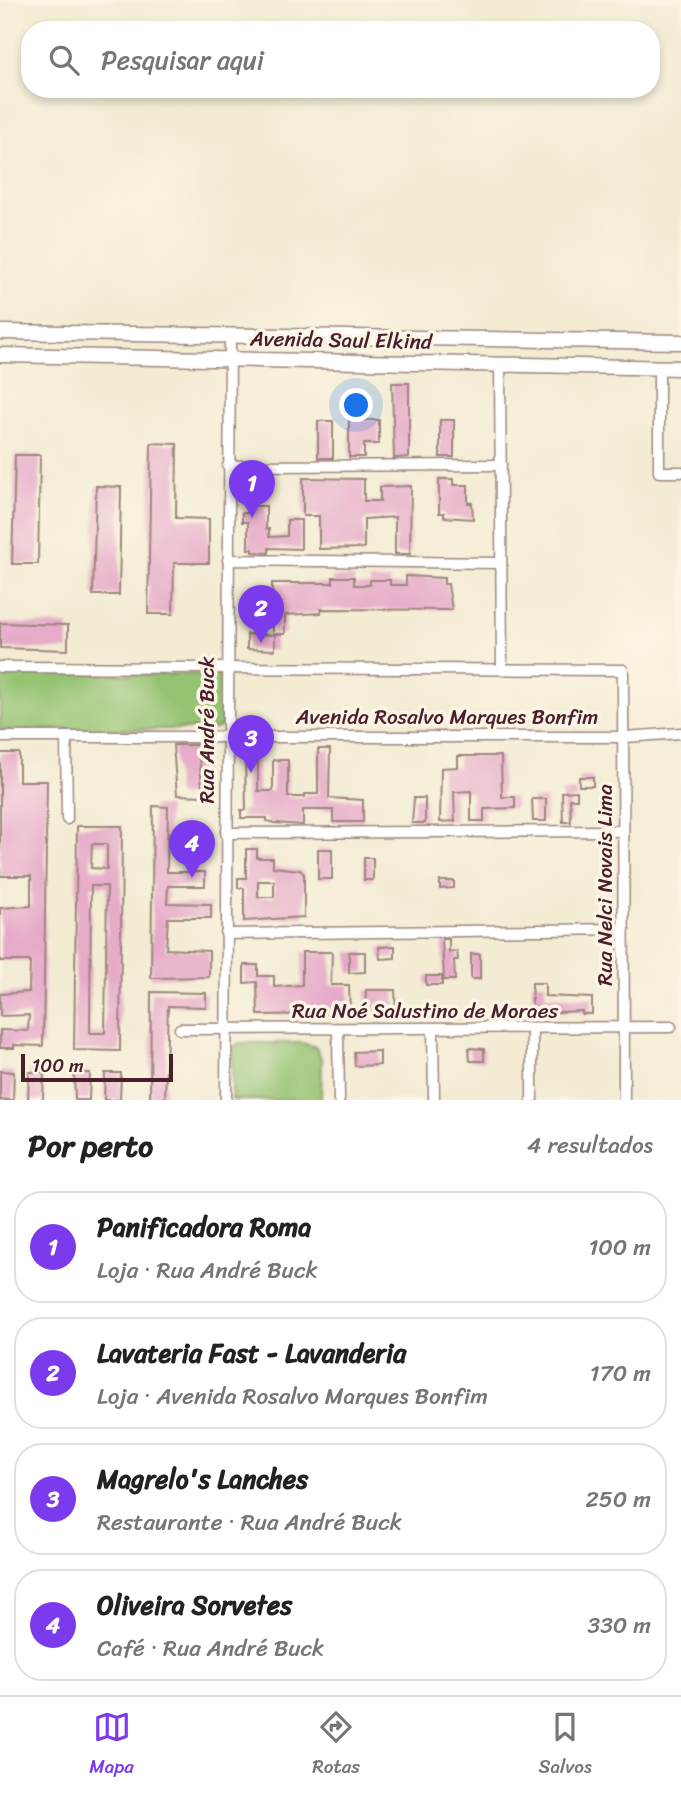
<!DOCTYPE html>
<html lang="pt">
<meta charset="utf-8">
<style>
:root{--surface:#fff;--page:#f2f2f2;--text:#222;--muted:#767676;--line:#e0e0e0;--accent:#7c3aed}
body{margin:0;font-family:Sriracha,sans-serif;background:var(--page);color:var(--text)}
.scale{position:absolute;left:21px;bottom:18px;width:152px;box-sizing:border-box;padding-left:7px;border:4px solid #4a1f2b;border-top:0;font-size:19px;line-height:24px;white-space:nowrap;color:#4a1f2b;-webkit-text-stroke:5px #fcf5e5;paint-order:stroke}
.you{position:absolute;left:357px;top:406px;width:24px;height:24px;margin:-18px;border:5px solid #fff;border-radius:50%;background:#1a73e8;box-shadow:0 0 0 10px #1a73e833}
.badge{display:grid;place-items:center;width:46px;height:46px;border-radius:50%;background:var(--accent);color:#fff;font-size:23px;font-weight:700}
.pin{position:absolute;translate:-50% -58px;filter:drop-shadow(0 2px 4px #0008)}
.pin::after{content:'';position:absolute;top:37px;width:24px;height:21px;background:inherit;clip-path:polygon(0 0,100% 0,50% 100%)}
.list{margin:0;padding:0;list-style:none}
h2{display:flex;justify-content:space-between;align-items:center;height:91px;margin:0;padding:0 28px;font-size:30px}
h2 small{font-size:23px;font-weight:400;color:var(--muted)}
.list li{display:grid;grid-template-columns:46px 1fr auto;gap:21px;align-items:center;box-sizing:border-box;height:112px;margin:0 14px 14px;padding:0 14px;border:2px solid var(--line);border-radius:28px}
.list b{display:block;font-size:26px;white-space:nowrap}
.list p{margin:0;font-size:23px;white-space:nowrap;color:var(--muted)}
.list em{font-size:23px;font-style:normal;color:var(--muted)}
.icon{flex:none;width:38px;height:38px;fill:none;stroke:currentColor;stroke-width:2;stroke-linecap:round;stroke-linejoin:round}
.map{position:relative;flex:none;width:681px;height:1100px;overflow:hidden}
.search{position:absolute;background:var(--surface);box-shadow:0 4px 10px #0003;left:21px;right:21px;top:21px;height:77px;display:flex;align-items:center;gap:18px;box-sizing:border-box;padding:0 24px;border-radius:28px;color:var(--muted);font-size:26px}
.sheet{height:595px;background:var(--surface)}
nav{display:flex;justify-content:space-around;align-items:center;box-sizing:border-box;height:98px;border-top:2px solid var(--line);background:var(--surface);font-size:19px;color:var(--muted)}
nav a{display:grid;justify-items:center;gap:4px}
nav .on{color:var(--accent)}
.map>svg:first-child{display:block}
.green{fill:#94c372;stroke:#6f714e;stroke-width:2}
.building{fill:#e6abc9;fill-rule:evenodd}
.lines{fill:none;stroke-linecap:round;stroke-linejoin:round}
.minor-casing{stroke:#9e867f;stroke-width:13}
.major-casing{stroke:#9e867f;stroke-width:17}
.minor{stroke:#fff;stroke-width:10}
.major{stroke:#fff;stroke-width:14}
.labels{text-anchor:middle;stroke-width:7;stroke-linejoin:round;paint-order:stroke}
.street-label{font-size:21px;fill:#4a1f2b;stroke:#fcf5e5}
</style>
<div class="map">
<svg width="681" height="1100" viewBox="0 0 681 1100">
<rect width="100%" height="100%" fill="#fcf5e5"/>
<filter id="ink" filterUnits="userSpaceOnUse"><feTurbulence type="fractalNoise" baseFrequency=".0143" numOctaves="2"/><feDisplacementMap in="SourceGraphic" scale="14" xChannelSelector="R" yChannelSelector="G"/><feConvolveMatrix kernelMatrix="1 2 1 2 8 2 1 2 1" color-interpolation-filters="sRGB"/></filter>
<filter id="wash" filterUnits="userSpaceOnUse"><feTurbulence type="fractalNoise" baseFrequency=".00686" numOctaves="4" result="noise"/><feDisplacementMap in="SourceGraphic" scale="28" xChannelSelector="R" yChannelSelector="G"/><feGaussianBlur stdDeviation="1.57" result="paint"/><feColorMatrix in="noise" values="0 0 0 0 0 0 0 0 0 0 0 0 0 0 0 0 0 1.4 0 .05"/><feComposite in="paint" operator="in"/></filter>
<g filter="url(#wash)">
<rect width="100%" height="100%" fill="#f3ecd3"/>
<g class="green">
<polygon points="0,674 221,674 222,725 217,729 0,730"/>
<polygon points="239,1043 302,1043 316,1047 322,1060 321,1100 232,1100 232,1049"/>
</g>
<g id="blocks">
<g class="building">
<polygon points="392,383 409,383 409,457 394,458"/>
<polygon points="349,420 379,420 379,444 364,444 364,457 349,457"/>
<rect x="440" y="420" width="14" height="37"/>
<rect x="318" y="421" width="15" height="37"/>
<polygon points="151,443 177,444 176,518 209,519 209,563 174,563 173,614 148,614"/>
<polygon points="15,455 40,455 38,564 12,564"/>
<polygon points="303,478 364,479 364,501 380,501 380,487 411,486 410,554 395,554 395,517 364,519 364,548 319,549 319,516 303,516"/>
<polygon points="439,479 453,479 453,485 468,485 468,503 472,503 473,519 444,517 444,513 439,513"/>
<polygon points="96,486 121,487 119,595 93,595"/>
<polygon points="250,506 266,506 266,529 269,529 269,537 287,536 287,520 301,520 301,549 269,548 269,553 253,552 253,549 248,549 248,522 242,522 242,513 250,513"/>
<polygon points="406,576 444,578 444,584 448,584 452,610 321,609 321,613 285,615 285,634 273,634 273,615 244,617 245,598 272,598 272,583 333,583 333,577 354,577 354,585 370,585 370,580 390,580 390,585 406,585"/>
<polygon points="0,623 68,625 68,650 0,648"/>
<polygon points="247,634 275,635 275,650 247,649"/>
<polygon points="173,745 207,745 207,756 199,756 203,796 177,795"/>
<polygon points="318,749 330,749 329,798 363,800 363,822 333,822 333,810 303,810 303,825 274,823 267,821 267,818 241,818 241,810 246,810 245,756 258,756 258,791 273,791 273,760 288,760 288,797 305,797 305,794 318,794"/>
<polygon points="0,753 19,753 19,781 47,781 43,1046 14,1045 14,1048 0,1048 0,1030 28,1031 29,1015 0,1016 0,994 29,992 30,961 0,961 0,908 31,906 31,876 0,876"/>
<polygon points="458,756 501,756 502,797 515,797 515,808 484,809 484,821 471,821 471,791 454,792 455,821 440,822 441,768 458,767"/>
<rect x="579" y="777" width="14" height="9"/>
<polygon points="577,791 577,799 570,799 571,822 563,822 562,792"/>
<polygon points="414,798 425,798 425,823 412,823"/>
<polygon points="532,799 546,799 546,821 533,821"/>
<polygon points="153,806 168,807 167,872 205,872 205,886 168,886 167,903 211,904 211,918 168,918 166,949 209,951 209,977 151,978"/>
<path d="M77,826H122L120,1051L74,1050ZM92,844H107V869L91,868ZM91,886H107L105,1033H90Z"/>
<path d="M246,849H257V858H273V867L300,870L304,874V917L244,921V888H238V878H246ZM258,881H274V897H258Z"/>
<rect x="318" y="849" width="14" height="30"/>
<rect x="364" y="858" width="9" height="22"/>
<polygon points="440,881 454,881 454,888 440,889"/>
<polygon points="442,939 449,939 449,952 457,951 458,960 454,960 455,980 444,980"/>
<polygon points="395,946 395,958 380,959 379,947"/>
<polygon points="302,952 332,952 331,985 349,985 350,1014 258,1015 257,982 244,983 244,965 258,965 258,976 274,976 274,987 302,985"/>
<polygon points="349,952 365,952 365,972 349,973"/>
<rect x="471" y="954" width="9" height="25"/>
<rect x="426" y="976" width="16" height="9"/>
<polygon points="532,983 545,983 545,996 592,998 592,1014 582,1014 582,1011 532,1013"/>
<polygon points="366,990 395,990 396,1014 365,1014"/>
<polygon points="151,992 206,993 206,1007 168,1006 165,1100 150,1100"/>
<polygon points="469,1048 484,1049 484,1061 470,1061"/>
<polygon points="380,1051 380,1065 355,1066 354,1052"/>
<polygon points="0,1071 14,1072 13,1100 0,1100"/>
<polygon points="29,1072 44,1072 43,1100 28,1100"/>
<polygon points="74,1073 90,1073 89,1100 75,1100"/>
<polygon points="105,1073 121,1073 120,1100 104,1100"/>
</g>
</g>
</g>
<g filter="url(#ink)">
<use href="#blocks" fill-opacity="0" stroke="#9e867f" stroke-width="2"/>
<g class="lines">
<g class="minor-casing">
<g id="minor">
<polyline points="500,363 502,669"/>
<polyline points="659,368 659,472 681,472"/>
<polyline points="228,466 501,465"/>
<polyline points="228,560 501,563"/>
<polyline points="0,667 623,670 624,1100"/>
<polyline points="0,737 625,737 681,733"/>
<polyline points="66,737 67,819"/>
<polyline points="226,833 623,831"/>
<polyline points="226,934 624,929"/>
<polyline points="180,1029 671,1027"/>
<polyline points="532,1029 532,1100"/>
<polyline points="433,1030 434,1100"/>
<polyline points="338,1031 339,1100"/>
<polyline points="226,1100 230,336"/>
</g>
</g>
<g class="major-casing">
<g id="major">
<polyline points="0,332 681,342"/>
<polyline points="0,355 681,368"/>
</g>
</g>
<use href="#minor" class="minor"/>
<use href="#major" class="major"/>
</g>
</g>
<g class="labels">
<g class="street-label">
<text transform="translate(341 340) rotate(1)" y="7">Avenida Saul Elkind</text>
<text x="447" y="724">Avenida Rosalvo Marques Bonfim</text>
<text transform="translate(207 730) rotate(-90)" y="7">Rua André Buck</text>
<text transform="translate(605 885) rotate(-90)" y="7">Rua Nelci Novais Lima</text>
<text x="425" y="1018">Rua Noé Salustino de Moraes</text>
</g>
</g>
</svg>
<div class="scale">100 m</div>
<div class="you"></div>
<div class="pin badge" style="left:252px;top:518px">1</div>
<div class="pin badge" style="left:261px;top:643px">2</div>
<div class="pin badge" style="left:251px;top:773px">3</div>
<div class="pin badge" style="left:192px;top:878px">4</div>
<div class="search"><svg class="icon" aria-label="search" viewBox="0 0 24 24"><circle cx="10" cy="10" r="6"/><path d="M15 15l6 6"/></svg>Pesquisar aqui</div>
</div>
<section class="sheet">
<h2>Por perto<small>4 resultados</small></h2>
<ul class="list">
<li><span class="badge">1</span><div><b>Panificadora Roma</b><p>Loja · Rua André Buck</p></div><em>100 m</em></li>
<li><span class="badge">2</span><div><b>Lavateria Fast - Lavanderia</b><p>Loja · Avenida Rosalvo Marques Bonfim</p></div><em>170 m</em></li>
<li><span class="badge">3</span><div><b>Magrelo's Lanches</b><p>Restaurante · Rua André Buck</p></div><em>250 m</em></li>
<li><span class="badge">4</span><div><b>Oliveira Sorvetes</b><p>Café · Rua André Buck</p></div><em>330 m</em></li>
</ul>
</section>
<nav>
<a class="on"><svg class="icon" aria-label="map" viewBox="0 0 24 24"><path d="M3 6l6-2 6 2 6-2v14l-6 2-6-2-6 2zM9 4v14M15 6v14"/></svg>Mapa</a>
<a><svg class="icon" aria-label="directions" viewBox="0 0 24 24"><path d="M12 3l9 9-9 9-9-9zM9 14v-3h6M13 9l2 2-2 2"/></svg>Rotas</a>
<a><svg class="icon" aria-label="saved" viewBox="0 0 24 24"><path d="M7 4h10v16l-5-4-5 4z"/></svg>Salvos</a>
</nav>
